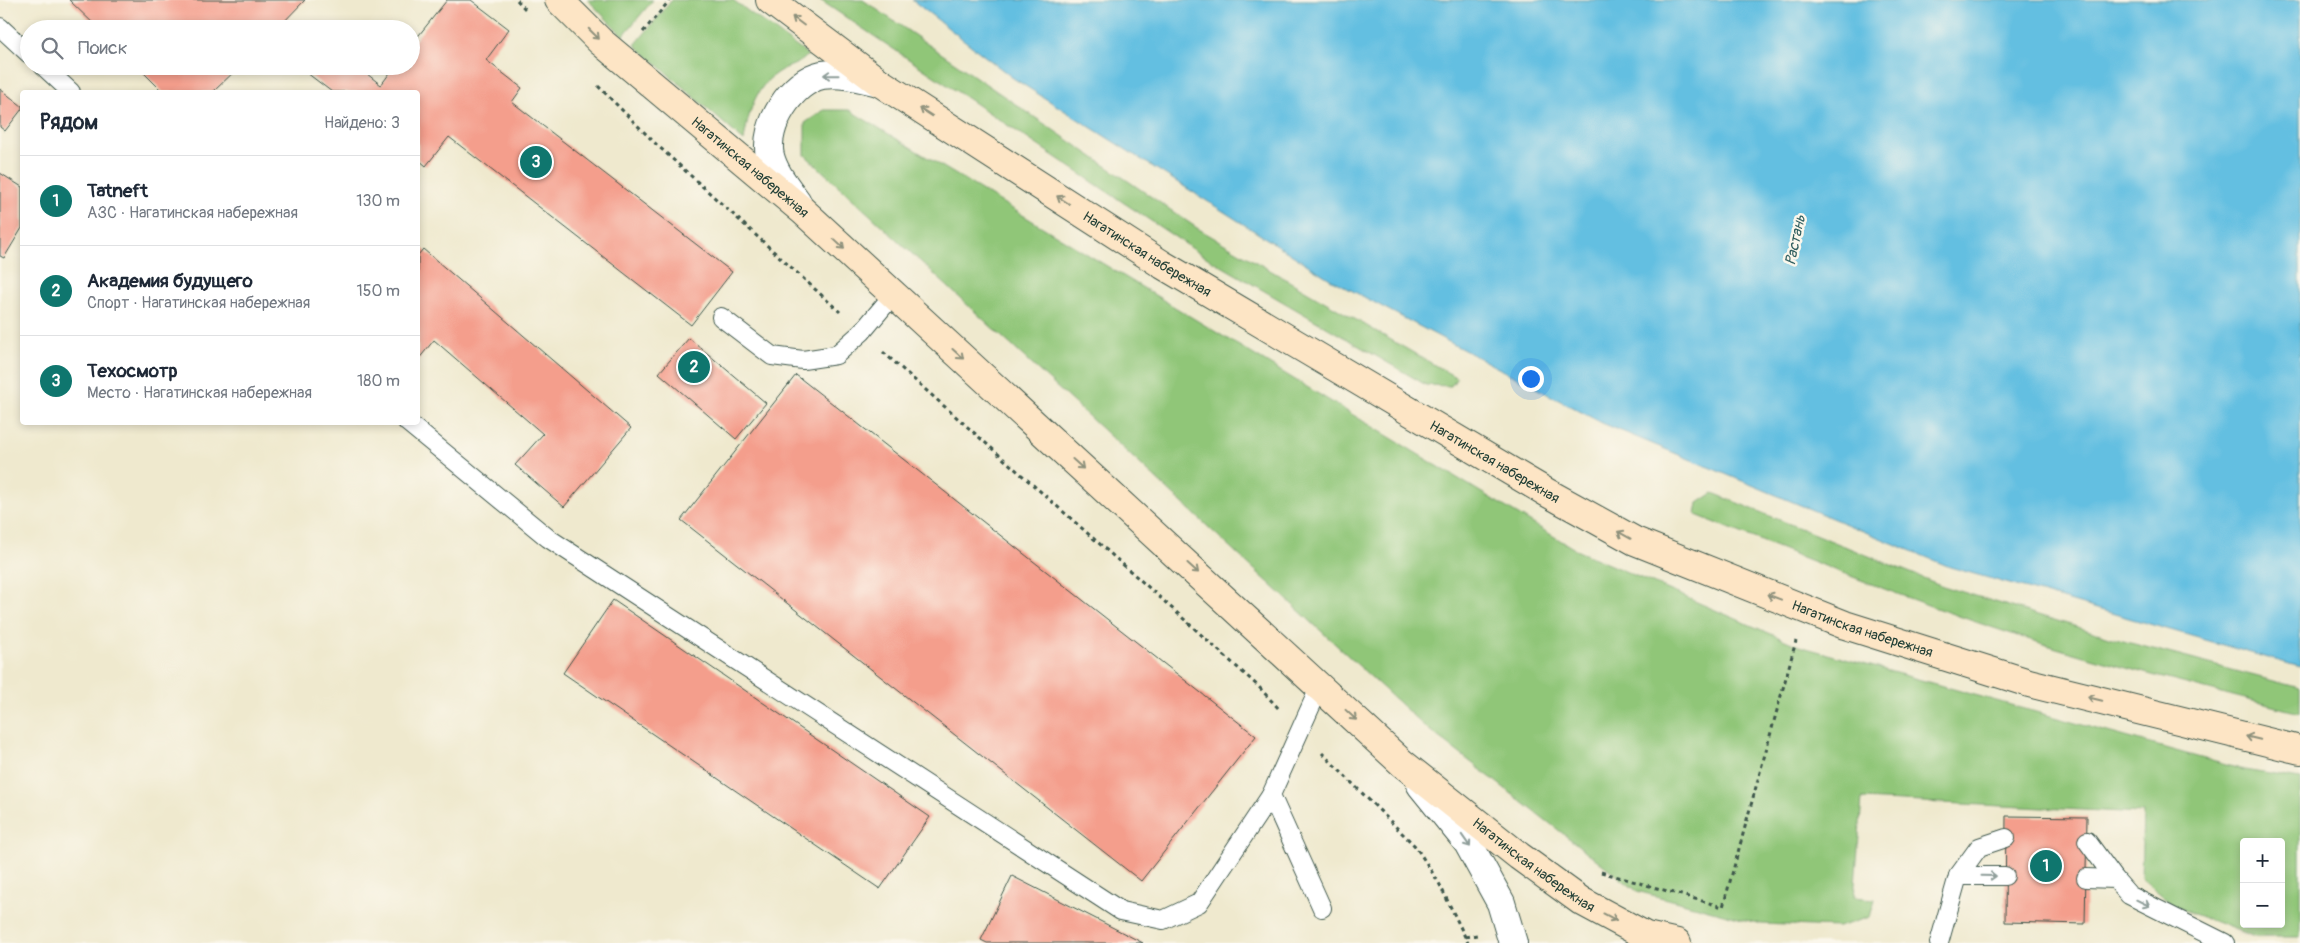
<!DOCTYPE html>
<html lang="ru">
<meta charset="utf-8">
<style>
:root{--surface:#fff;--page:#f6f6f7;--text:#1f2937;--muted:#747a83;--line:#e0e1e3;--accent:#0f766e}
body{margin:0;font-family:Pangolin,sans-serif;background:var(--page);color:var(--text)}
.controls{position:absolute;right:15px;bottom:15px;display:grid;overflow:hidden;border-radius:5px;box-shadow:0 2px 8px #0003}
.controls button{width:45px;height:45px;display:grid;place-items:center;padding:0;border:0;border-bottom:1px solid var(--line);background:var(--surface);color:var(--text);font:25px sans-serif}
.you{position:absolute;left:1530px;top:378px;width:18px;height:18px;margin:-12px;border:4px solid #fff;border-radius:50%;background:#1a73e8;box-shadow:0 0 0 8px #1a73e833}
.badge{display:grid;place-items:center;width:32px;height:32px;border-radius:50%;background:var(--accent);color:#fff;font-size:16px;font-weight:700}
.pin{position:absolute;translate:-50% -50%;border:2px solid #fff;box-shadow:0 1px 5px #0006}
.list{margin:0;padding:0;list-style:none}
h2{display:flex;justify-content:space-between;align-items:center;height:65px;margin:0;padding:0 20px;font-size:21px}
h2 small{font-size:16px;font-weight:400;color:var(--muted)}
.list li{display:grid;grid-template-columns:32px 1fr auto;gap:15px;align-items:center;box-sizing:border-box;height:90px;padding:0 20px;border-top:1px solid var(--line)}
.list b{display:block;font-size:19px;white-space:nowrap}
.list p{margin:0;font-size:16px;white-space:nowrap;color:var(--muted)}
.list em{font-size:16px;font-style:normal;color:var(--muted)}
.icon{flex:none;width:28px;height:28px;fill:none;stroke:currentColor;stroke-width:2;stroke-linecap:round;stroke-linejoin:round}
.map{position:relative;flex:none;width:2300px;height:943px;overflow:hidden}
.search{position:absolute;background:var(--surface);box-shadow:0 2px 8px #0003;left:20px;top:20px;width:400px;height:55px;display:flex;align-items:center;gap:12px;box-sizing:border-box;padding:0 18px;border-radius:28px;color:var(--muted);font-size:19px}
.panel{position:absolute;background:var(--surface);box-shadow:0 2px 8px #0003;left:20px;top:90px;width:400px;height:335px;border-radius:5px}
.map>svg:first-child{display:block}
.green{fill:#90c678;stroke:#588256;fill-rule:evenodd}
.water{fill:#63bfe1;stroke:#417e8a}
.building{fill:#f49e8c}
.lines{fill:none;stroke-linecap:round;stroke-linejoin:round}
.service-casing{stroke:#3e574b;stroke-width:20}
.tertiary-casing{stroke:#3e574b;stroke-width:30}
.secondary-casing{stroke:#3e574b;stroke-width:30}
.path{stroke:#3e574b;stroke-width:3;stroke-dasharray:4 4;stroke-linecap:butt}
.service{stroke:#fff;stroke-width:18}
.tertiary{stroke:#fff;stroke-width:28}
.secondary{stroke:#fde5c5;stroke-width:28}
.oneway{stroke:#8e917c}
.oneway2{stroke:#8f9e9a}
.labels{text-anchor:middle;stroke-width:5;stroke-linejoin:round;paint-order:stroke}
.street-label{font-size:14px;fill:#1f3d34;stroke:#fbf7ec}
.water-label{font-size:15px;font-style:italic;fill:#305e5f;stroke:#fbf7ec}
</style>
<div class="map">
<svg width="2300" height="943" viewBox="0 0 2300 943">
<rect width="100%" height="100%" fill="#fbf7ec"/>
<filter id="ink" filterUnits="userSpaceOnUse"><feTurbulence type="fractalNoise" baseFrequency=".02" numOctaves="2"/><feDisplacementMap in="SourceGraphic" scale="10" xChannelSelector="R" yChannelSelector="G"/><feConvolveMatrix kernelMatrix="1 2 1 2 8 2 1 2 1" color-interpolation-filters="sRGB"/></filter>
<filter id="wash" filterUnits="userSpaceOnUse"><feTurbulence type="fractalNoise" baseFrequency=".0096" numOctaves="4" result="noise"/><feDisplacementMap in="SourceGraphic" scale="20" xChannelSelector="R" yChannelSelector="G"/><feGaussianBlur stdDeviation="1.12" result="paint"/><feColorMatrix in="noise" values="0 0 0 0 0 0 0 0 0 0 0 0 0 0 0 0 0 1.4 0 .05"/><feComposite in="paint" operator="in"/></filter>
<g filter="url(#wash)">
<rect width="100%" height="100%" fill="#efe9ce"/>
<g class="green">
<polygon points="588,0 653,0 623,36"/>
<path d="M672,0H733L808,55C798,66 789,65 778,72C754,88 748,115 744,141L635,45Z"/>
<polygon points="820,0 863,0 1197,228 1457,378 1451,386 1426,385 1199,253"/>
<path d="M824,110H849L1578,551L1799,646L2244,770L2300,779V937H2255L2176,907L2141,878L2143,813L1862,799L1854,897L1875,899L1870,917L1838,927L1761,924L1637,891L1423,725L805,155V123ZM2244,842H2281V924H2244Z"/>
<path d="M1713,493L1943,586L2123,641L2300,688V713C2206,689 2111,666 2018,636C1909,601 1802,557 1696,515L1698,503Z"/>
</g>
<polygon class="water" points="912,0 2300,0 2300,667 1950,567 1602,423 1330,279 1013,78"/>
<g id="blocks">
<g class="building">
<polygon points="69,0 305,0 277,29 99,29"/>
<polygon points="447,0 471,0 509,29 486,60 522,88 512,102 732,272 691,325 449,137 426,166 418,159 418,92 332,92 307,73 312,66 357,66 381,85 395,66 411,66 411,45"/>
<polygon points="137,66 240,66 213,92 163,92"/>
<polygon points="0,89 22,106 22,109 5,131 0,127"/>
<polygon points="0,173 22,187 22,228 4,258 0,256"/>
<polygon points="423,249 631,428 564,507 515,465 543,434 434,340 418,360 418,255"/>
<polygon points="689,338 766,403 736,439 659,373"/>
<polygon points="796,375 1256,736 1141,881 681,520"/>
<polygon points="613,600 930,817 880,889 563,673"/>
<polygon points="2006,816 2087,817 2085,924 2005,922"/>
<polygon points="1012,876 1143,943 987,943 981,940"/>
</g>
</g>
</g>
<g filter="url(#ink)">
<use href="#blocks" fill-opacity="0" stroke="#3e574b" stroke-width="1"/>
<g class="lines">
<g class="service-casing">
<g id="service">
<polyline points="0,27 29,54"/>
<polyline points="43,66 71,92"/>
<polyline points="721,317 772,356 803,360 836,355 862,332 893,295"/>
<polyline points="407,422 548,538 1121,911 1163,920 1199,903 1271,795"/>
<polyline points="1320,686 1271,795 1322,908"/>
<polyline points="2087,841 2115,879"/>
<polyline points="1958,876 1979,847 2006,838"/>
<polyline points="2086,878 2115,879 2129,895 2225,943"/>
<polyline points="1939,943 1958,876 2005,876"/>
</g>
</g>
<g class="tertiary-casing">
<g id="tertiary">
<path d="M797,202C787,188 774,173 770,156C763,126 792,81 822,75C840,72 862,78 879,82"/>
<polyline points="1421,785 1468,843 1501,903 1513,943"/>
</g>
</g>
<g class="secondary-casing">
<g id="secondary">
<path id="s1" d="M559,0L600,41L803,211L1402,763L1519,856L1581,901L1646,936L1677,943"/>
<path id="s2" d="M770,0L879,82L1163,265L1546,492L1635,541L1845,625L2029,683L2300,750"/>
</g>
</g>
<g class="path">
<polyline points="517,0 527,11"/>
<polyline points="643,32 670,0"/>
<polyline points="598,86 656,144 840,312"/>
<polyline points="883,352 1155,593 1258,686 1279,709"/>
<polyline points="1322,753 1416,847 1439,883 1468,943"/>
<polyline points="1601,872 1723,907 1796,641"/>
<polyline points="1465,937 1477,935"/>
</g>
<use href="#service" class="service"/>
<use href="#tertiary" class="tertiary"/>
<use href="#secondary" class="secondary"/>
</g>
<defs><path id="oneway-shaft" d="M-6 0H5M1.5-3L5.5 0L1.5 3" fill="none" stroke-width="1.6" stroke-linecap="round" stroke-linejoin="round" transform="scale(1.25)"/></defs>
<g class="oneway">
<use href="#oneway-shaft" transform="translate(798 21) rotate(-143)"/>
<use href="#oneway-shaft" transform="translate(594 34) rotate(45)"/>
<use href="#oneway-shaft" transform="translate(926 112) rotate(-147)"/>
<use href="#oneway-shaft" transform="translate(1063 200) rotate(-147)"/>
<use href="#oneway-shaft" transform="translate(839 244) rotate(43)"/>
<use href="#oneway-shaft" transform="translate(958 354) rotate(42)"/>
<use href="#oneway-shaft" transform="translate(1078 464) rotate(42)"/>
<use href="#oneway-shaft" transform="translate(1624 535) rotate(-151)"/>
<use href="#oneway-shaft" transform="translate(1193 568) rotate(42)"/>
<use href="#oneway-shaft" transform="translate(1774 597) rotate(-159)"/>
<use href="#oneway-shaft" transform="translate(2095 699) rotate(-166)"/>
<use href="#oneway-shaft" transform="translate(1351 715) rotate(43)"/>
<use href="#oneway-shaft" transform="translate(2253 738) rotate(-166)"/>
<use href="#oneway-shaft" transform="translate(1610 917) rotate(28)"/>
</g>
<g class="oneway2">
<use href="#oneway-shaft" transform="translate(831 75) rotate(-179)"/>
<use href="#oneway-shaft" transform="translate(1466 841) rotate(55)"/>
<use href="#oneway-shaft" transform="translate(1989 876) rotate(1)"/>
<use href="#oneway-shaft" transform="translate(2143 903) rotate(26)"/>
</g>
</g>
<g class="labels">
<g class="street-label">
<text dy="5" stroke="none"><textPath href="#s1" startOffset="254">Нагатинская набережная</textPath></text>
<text dy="5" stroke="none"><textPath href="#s2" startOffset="455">Нагатинская набережная</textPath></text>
<text dy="5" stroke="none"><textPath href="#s2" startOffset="860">Нагатинская набережная</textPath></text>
<text dy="5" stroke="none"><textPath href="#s2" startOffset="1265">Нагатинская набережная</textPath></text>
<text dy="5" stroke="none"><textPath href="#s1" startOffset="1304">Нагатинская набережная</textPath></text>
</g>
<g class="water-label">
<text transform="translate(1795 240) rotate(-78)" y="5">Растань</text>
</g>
</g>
</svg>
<div class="controls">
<button>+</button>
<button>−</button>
</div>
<div class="you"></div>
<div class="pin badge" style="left:2046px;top:866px">1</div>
<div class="pin badge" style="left:694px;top:367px">2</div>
<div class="pin badge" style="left:536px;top:162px">3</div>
<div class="search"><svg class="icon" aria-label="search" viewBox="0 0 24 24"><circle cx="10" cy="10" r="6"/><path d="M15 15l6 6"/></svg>Поиск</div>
<section class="panel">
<h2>Рядом<small>Найдено: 3</small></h2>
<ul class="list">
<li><span class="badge">1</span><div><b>Tatneft</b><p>АЗС · Нагатинская набережная</p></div><em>130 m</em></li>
<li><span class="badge">2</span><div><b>Академия будущего</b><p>Спорт · Нагатинская набережная</p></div><em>150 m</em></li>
<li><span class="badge">3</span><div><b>Техосмотр</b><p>Место · Нагатинская набережная</p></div><em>180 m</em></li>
</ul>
</section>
</div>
